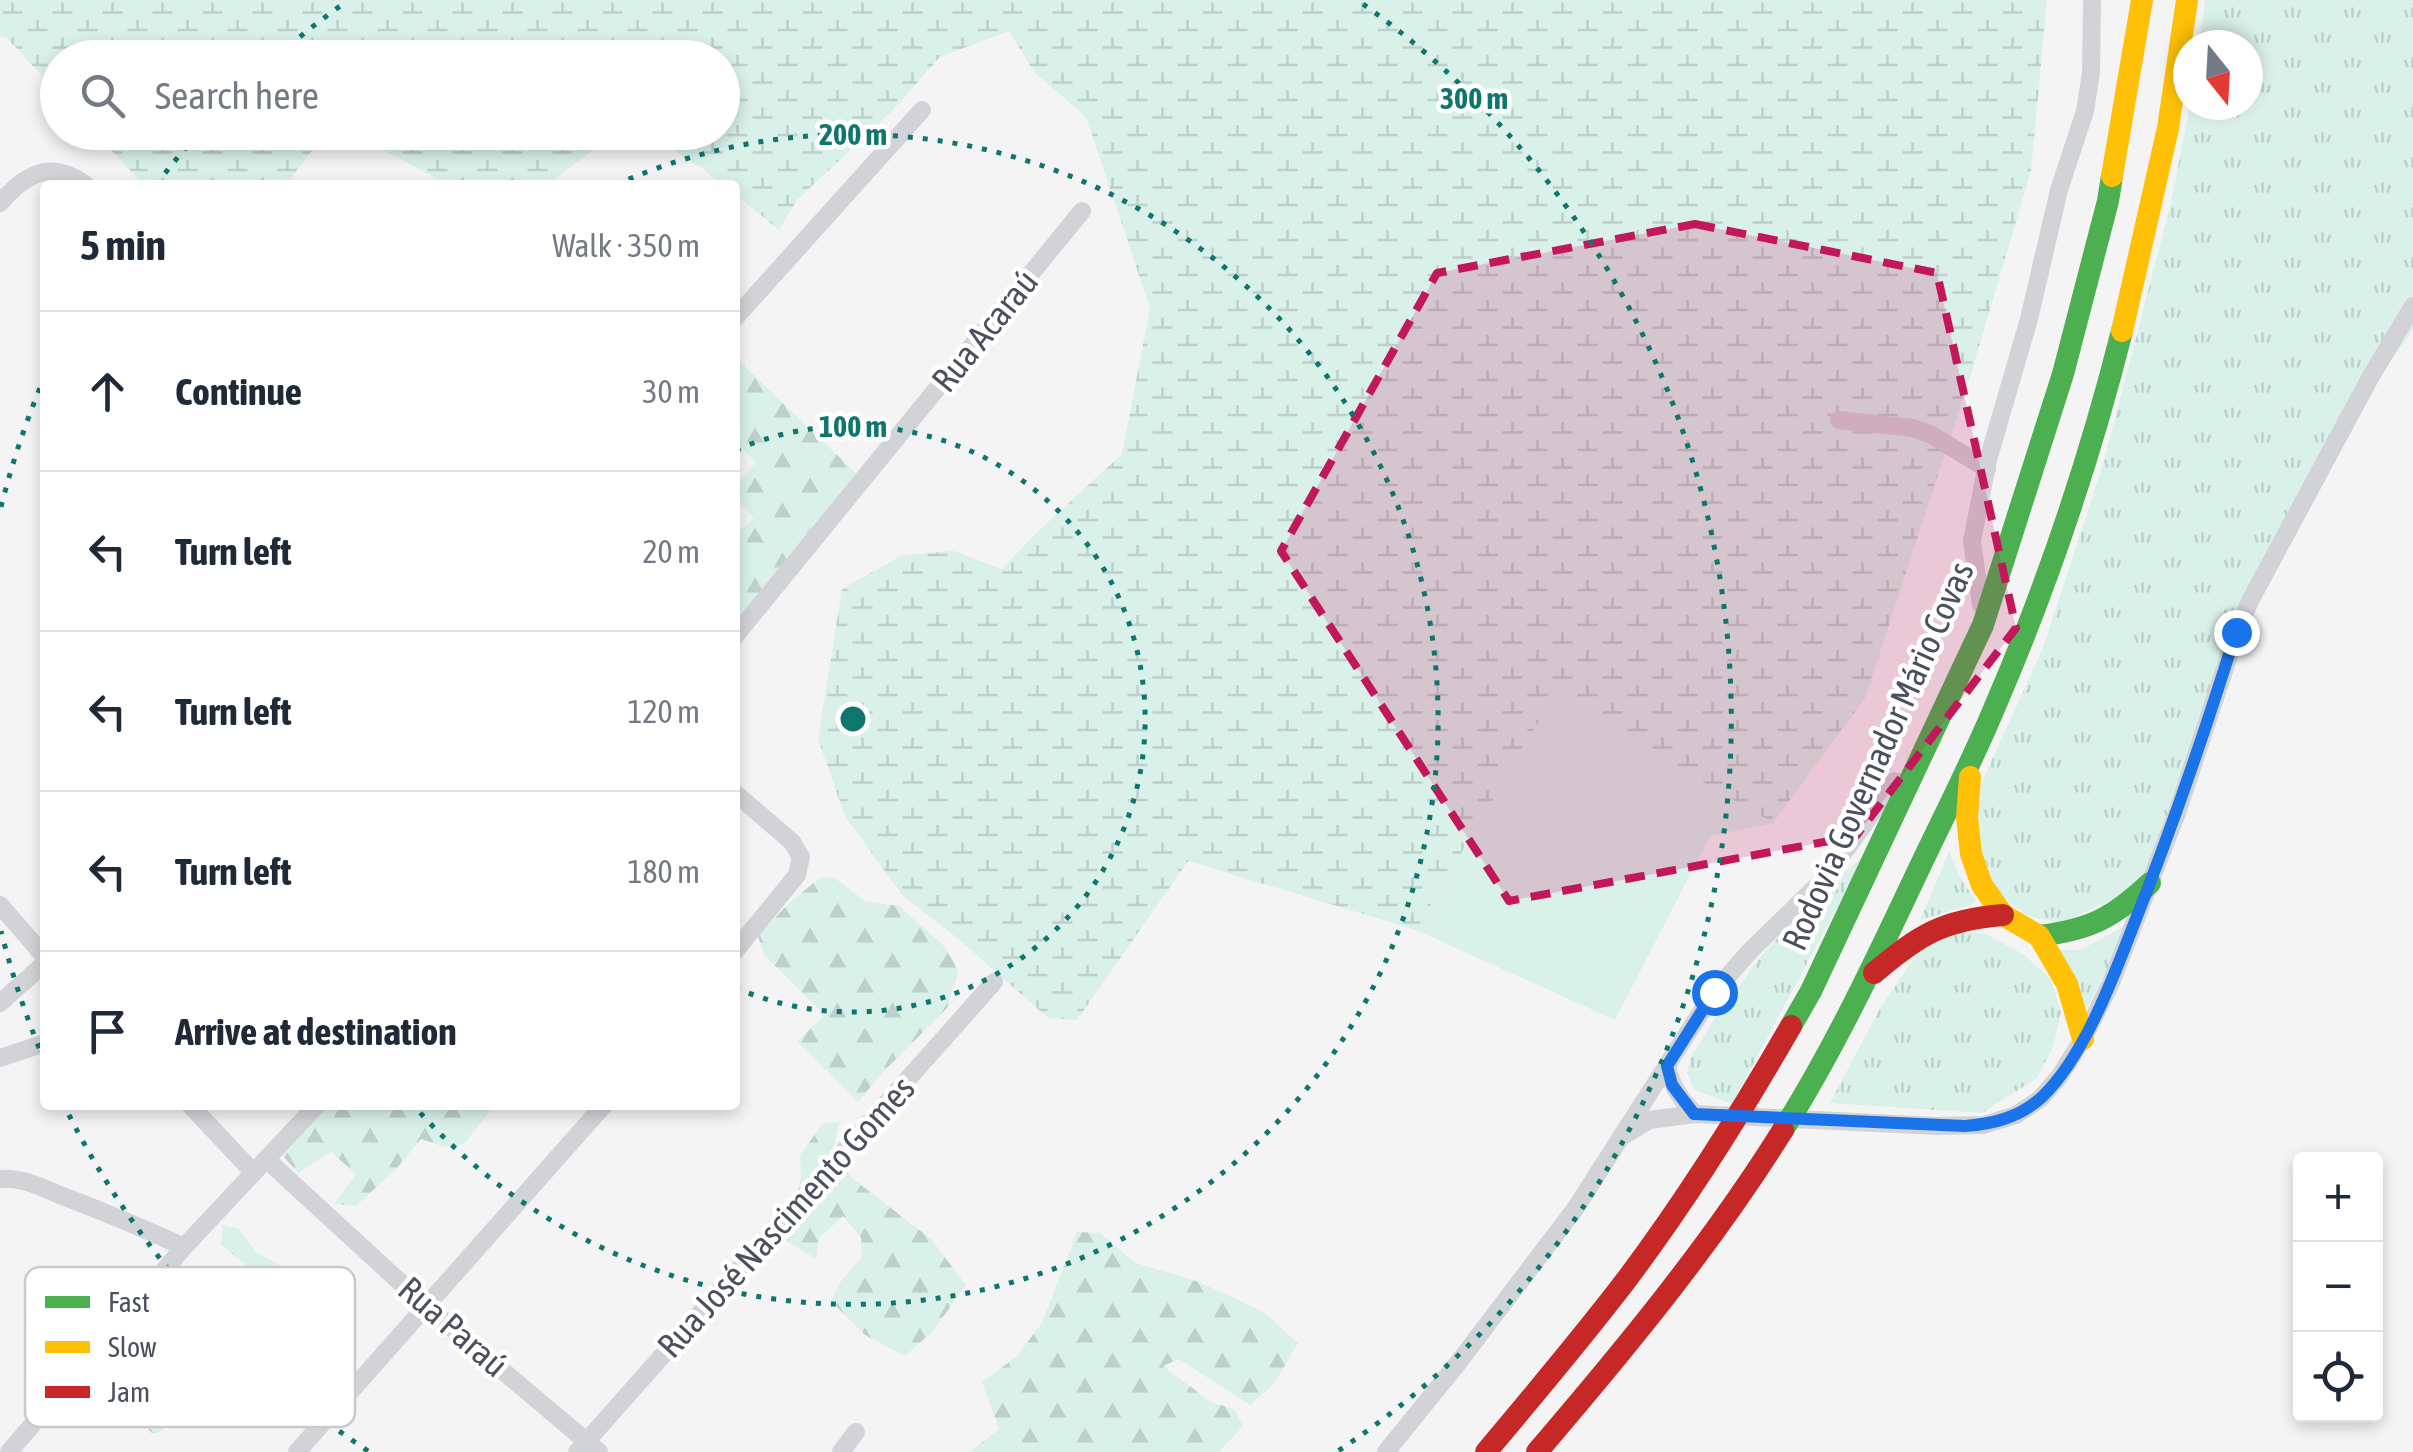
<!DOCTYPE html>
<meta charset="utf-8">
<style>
:root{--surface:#fff;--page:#f2f2f3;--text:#1f2937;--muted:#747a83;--line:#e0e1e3}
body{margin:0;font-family:"Asap Condensed",sans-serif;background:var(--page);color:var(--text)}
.controls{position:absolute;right:30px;bottom:30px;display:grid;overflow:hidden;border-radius:10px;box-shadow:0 5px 15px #0003}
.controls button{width:90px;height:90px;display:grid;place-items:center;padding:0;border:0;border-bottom:2px solid var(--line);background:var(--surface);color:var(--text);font:50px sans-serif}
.compass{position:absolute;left:2173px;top:30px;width:90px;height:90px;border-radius:50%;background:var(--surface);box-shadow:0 5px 15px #0003;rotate:162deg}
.stop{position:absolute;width:30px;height:30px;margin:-22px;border:8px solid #1a73e8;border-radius:50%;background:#fff}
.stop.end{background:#1a73e8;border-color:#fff;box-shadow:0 2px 10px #0008}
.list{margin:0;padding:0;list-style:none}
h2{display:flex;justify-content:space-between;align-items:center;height:130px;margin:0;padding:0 40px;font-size:42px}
h2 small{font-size:32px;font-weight:400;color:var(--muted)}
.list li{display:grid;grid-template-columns:65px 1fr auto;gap:30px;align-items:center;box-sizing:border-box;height:160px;padding:0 40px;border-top:2px solid var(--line)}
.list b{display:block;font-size:38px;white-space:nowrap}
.list em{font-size:32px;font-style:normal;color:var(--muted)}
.icon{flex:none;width:55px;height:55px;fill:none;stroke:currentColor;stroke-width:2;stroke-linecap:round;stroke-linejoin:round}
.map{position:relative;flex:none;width:2413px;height:1452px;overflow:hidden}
.search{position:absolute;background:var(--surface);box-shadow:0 5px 15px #0003;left:40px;top:40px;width:700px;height:110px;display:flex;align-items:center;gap:25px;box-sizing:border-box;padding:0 35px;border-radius:55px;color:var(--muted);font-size:38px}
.panel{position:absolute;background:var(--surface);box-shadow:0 5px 15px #0003;left:40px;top:180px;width:700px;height:930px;border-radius:10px}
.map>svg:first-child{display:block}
.grass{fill:url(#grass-tufts)}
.forest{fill:url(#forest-firs)}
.wetland{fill:url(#wetland-marsh)}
.garden{fill:#daf1ea}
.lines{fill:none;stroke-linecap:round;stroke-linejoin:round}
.street{stroke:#d2d3d6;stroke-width:18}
.fast{stroke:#4caf50;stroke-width:22}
.slow{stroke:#ffc107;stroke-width:22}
.jam{stroke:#c62828;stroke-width:22}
.route{stroke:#1a73e8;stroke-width:12}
.marked{fill:#c2185b;fill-opacity:0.2;stroke:#c2185b;stroke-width:8;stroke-dasharray:20 12;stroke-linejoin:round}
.ring{fill:none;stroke:#0f766e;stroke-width:5;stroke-dasharray:5 10}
.labels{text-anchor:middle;stroke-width:9;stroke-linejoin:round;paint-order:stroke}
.street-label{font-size:35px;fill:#4b4f5f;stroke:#fff}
.key{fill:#fff;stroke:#c9cacf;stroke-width:2.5}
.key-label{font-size:28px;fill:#4b4f5f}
.centre{fill:#0f766e;stroke:#fff;stroke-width:5}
.ring-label{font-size:30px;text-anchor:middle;font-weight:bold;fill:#0f766e;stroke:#fff;stroke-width:9;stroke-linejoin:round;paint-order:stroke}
</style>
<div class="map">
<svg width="2413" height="1452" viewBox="0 0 2413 1452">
<defs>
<pattern id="grass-tufts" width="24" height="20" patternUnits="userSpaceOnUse" patternTransform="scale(2.5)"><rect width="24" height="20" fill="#daf1ea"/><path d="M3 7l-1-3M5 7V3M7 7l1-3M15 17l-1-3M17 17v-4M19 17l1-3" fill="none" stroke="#bdd0cb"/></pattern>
<pattern id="forest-firs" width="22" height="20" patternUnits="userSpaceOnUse" patternTransform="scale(2.5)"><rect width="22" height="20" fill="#daf1ea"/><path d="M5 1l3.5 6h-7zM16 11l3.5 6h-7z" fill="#bdd0cb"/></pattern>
<pattern id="wetland-marsh" width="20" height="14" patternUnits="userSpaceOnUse" patternTransform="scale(2.5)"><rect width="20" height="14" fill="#daf1ea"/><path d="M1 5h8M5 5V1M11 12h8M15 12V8" fill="none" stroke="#bdd0cb"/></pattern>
</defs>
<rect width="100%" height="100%" fill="#f4f4f4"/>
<g class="grass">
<polygon points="2205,0 2413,0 2413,330 2392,359 2252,582 2193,782 2140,887 2061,923 2028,916 1999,894 1976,838 1981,784 2043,648 2103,464 2170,207 2190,105 2248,105 2248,45 2199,45"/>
<polygon points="1949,852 1959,875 1976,901 1971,905 1920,920"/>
<polygon points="1866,853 1732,1104 1694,1090 1687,1073 1691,1057 1713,1021 1765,951 1819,895"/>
<polygon points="2134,921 2086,1009 2054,950 2080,950"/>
<polygon points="1958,930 1986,934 2023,954 2051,979 2061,1013 2053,1047 2037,1078 1982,1113 1830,1103 1879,1010 1919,951"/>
</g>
<g class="forest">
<polygon points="735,357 856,473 735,623 735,536 754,518 735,498 735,488 756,462 735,442"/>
<polygon points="821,877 835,878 865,901 899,906 943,945 953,960 958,973 947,1008 882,1073 858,1102 797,1041 825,1015 764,955 758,936 790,902"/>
<polygon points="325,1105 488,1105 490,1111 464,1144 445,1147 421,1139 396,1169 356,1206 334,1204 356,1174 331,1152 298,1173 283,1156"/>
<polygon points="840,1122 833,1148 852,1178 931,1239 966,1285 933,1331 905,1356 865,1335 831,1301 841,1281 862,1257 861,1237 843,1216 819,1238 816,1259 785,1240 801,1178 800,1155 823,1123"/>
<polygon points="223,1225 239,1229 256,1252 290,1271 300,1290 280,1305 255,1272 221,1245"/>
<polygon points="1077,1232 1100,1233 1136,1263 1199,1282 1262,1311 1298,1343 1274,1384 1250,1405 1179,1359 1163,1366 1211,1402 1234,1409 1243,1426 1219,1452 969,1452 999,1429 982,1382 1016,1357 1042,1323"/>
<polygon points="205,1335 219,1349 227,1362 197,1399 158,1433 152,1433 129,1412 122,1399 148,1398 165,1384 166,1391 190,1378 184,1358"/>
</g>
<g class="wetland">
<polygon points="0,0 2047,0 2031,171 1971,374 1865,698 1773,823 1554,696 1416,930 1188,861 1077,1020 1048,1018 962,942 902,895 845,816 818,739 842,589 903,555 954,551 1002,569 1034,535 1122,454 1150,308 1086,117 1034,72 1009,31 940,57 890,113 797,200 779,230 735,194 735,185 723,185 703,169 647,133 722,132 722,58 58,58 57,92 6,37 0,36"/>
<polygon points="95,133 325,133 286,185 144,185"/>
<polygon points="350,133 616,133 547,185 450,185"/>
</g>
<polygon class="garden" points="1554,696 1773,823 1710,836 1615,1020 1416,930"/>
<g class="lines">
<g class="street">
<path d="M0,203C25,174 51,159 86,185"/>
<polyline points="735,318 922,110"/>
<polyline points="1839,420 1913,428 1932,435 1987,469"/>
<polyline points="1981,605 1972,541 1988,460 2029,319 2059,190 2085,111 2091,73 2092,0"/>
<polyline points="735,636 1082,211"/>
<polyline points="735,793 792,842 801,857 797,875 735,951"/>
<polyline points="0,905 45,957"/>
<polyline points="0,1003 45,963"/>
<polyline points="0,1058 45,1043"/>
<path d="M1667,1066C1672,1087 1680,1098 1695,1114"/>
<polyline points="190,1105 253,1172"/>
<polyline points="1621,1137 1649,1120 1695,1114 1936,1126 1984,1125 2016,1115 2040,1099 2059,1077 2083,1039 2111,983 2177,813 2237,632 2250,601 2371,376 2413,306"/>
<polyline points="266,1159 426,1306 599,1452"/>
<path d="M0,1179C21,1177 41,1187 60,1195C102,1211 143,1228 184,1247"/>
<polyline points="9,1452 184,1247 317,1105"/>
<polyline points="297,1452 604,1105"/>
<polyline points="577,1452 994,982"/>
<polyline points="841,1452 856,1432"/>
<polyline points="1386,1452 1458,1363 1575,1209 1714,992 1750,951 1827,876 1895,781"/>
</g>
<g class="fast">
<path d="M2039,936C2089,930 2113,918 2150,883"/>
<polyline points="1791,1026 1811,991 1983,625 2063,374 2108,201 2112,176"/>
<path d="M1783,1130C1834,1049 1875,962 1916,875C1943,818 1972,762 1996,704C2048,583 2090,458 2122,331"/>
</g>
<g class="slow">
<polyline points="2112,176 2142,0"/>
<polyline points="2122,331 2168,128 2187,0"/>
<polyline points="1970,777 1967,818 1971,854 1982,885 2003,915 2039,936 2067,984 2083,1039"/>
</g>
<g class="jam">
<path d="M1874,973C1919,935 1942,920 2003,915"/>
<path d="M1486,1452C1534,1395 1582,1338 1627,1279C1687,1199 1741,1113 1791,1026"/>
<path d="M1537,1452C1625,1349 1711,1245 1783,1130"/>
</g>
</g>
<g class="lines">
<path class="route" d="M1714,992L1667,1066L1672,1085L1694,1114L1965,1126C1994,1124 2020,1117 2042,1097C2083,1058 2112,981 2132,929C2171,831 2205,732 2236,632"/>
</g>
<path class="marked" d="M1695,224L1937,273L2016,628L1856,836L1509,901L1281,551L1437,273Z"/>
<g class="ring">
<path d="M736 450A293 293 0 1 1 736 988"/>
<path d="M615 185A585 585 0 1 1 415 1107"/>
<path d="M368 1451A878 878 0 0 1 67 1111M45 1062A878 878 0 0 1 1 931M1 507A878 878 0 0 1 45 376M156 185A878 878 0 0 1 195 137M277 56A878 878 0 0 1 343 4M1363 4A878 878 0 0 1 1338 1451"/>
</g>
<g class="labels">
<g class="street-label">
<text transform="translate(985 331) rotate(-51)" y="12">Rua Acaraú</text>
<text transform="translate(1878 756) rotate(-66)" y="12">Rodovia Governador Mário Covas</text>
<text transform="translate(786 1217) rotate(-48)" y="12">Rua José Nascimento Gomes</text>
<text transform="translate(453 1327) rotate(41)" y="12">Rua Paraú</text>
</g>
</g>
<rect x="25" y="1267" width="330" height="160" rx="15" class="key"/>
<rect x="45" y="1296" width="45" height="12" fill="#4caf50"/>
<rect x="45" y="1341" width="45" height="12" fill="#ffc107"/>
<rect x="45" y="1386" width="45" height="12" fill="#c62828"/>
<g class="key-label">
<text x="108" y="1312">Fast</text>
<text x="108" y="1357">Slow</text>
<text x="108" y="1402">Jam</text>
</g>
<circle cx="853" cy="719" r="15" class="centre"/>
<g class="ring-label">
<text x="1474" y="109">300 m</text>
<text x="853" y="145">200 m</text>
<text x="853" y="437">100 m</text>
</g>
</svg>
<div class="controls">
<button>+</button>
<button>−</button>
<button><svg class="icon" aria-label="locate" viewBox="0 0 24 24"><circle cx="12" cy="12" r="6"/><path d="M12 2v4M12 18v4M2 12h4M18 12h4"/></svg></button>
</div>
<svg class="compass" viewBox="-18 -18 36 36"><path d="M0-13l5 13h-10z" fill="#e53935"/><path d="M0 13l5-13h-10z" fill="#747a83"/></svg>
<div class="stop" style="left:1714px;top:992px"></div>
<div class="stop end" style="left:2236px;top:632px"></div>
<div class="search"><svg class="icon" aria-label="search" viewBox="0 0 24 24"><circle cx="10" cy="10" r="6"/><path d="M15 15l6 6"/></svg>Search here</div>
<section class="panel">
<h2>5 min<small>Walk · 350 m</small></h2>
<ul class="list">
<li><svg class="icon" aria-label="ahead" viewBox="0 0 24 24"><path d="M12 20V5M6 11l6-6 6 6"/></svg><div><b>Continue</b></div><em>30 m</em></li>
<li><svg class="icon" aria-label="left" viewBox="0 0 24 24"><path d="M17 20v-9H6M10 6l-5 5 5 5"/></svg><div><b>Turn left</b></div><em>20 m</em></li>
<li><svg class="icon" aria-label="left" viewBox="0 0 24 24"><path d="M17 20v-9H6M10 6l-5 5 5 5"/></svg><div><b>Turn left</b></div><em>120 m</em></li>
<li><svg class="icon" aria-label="left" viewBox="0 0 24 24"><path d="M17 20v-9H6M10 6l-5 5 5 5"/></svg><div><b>Turn left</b></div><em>180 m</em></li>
<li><svg class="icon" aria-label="arrive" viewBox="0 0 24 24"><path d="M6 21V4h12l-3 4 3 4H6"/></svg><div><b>Arrive at destination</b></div></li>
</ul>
</section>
</div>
